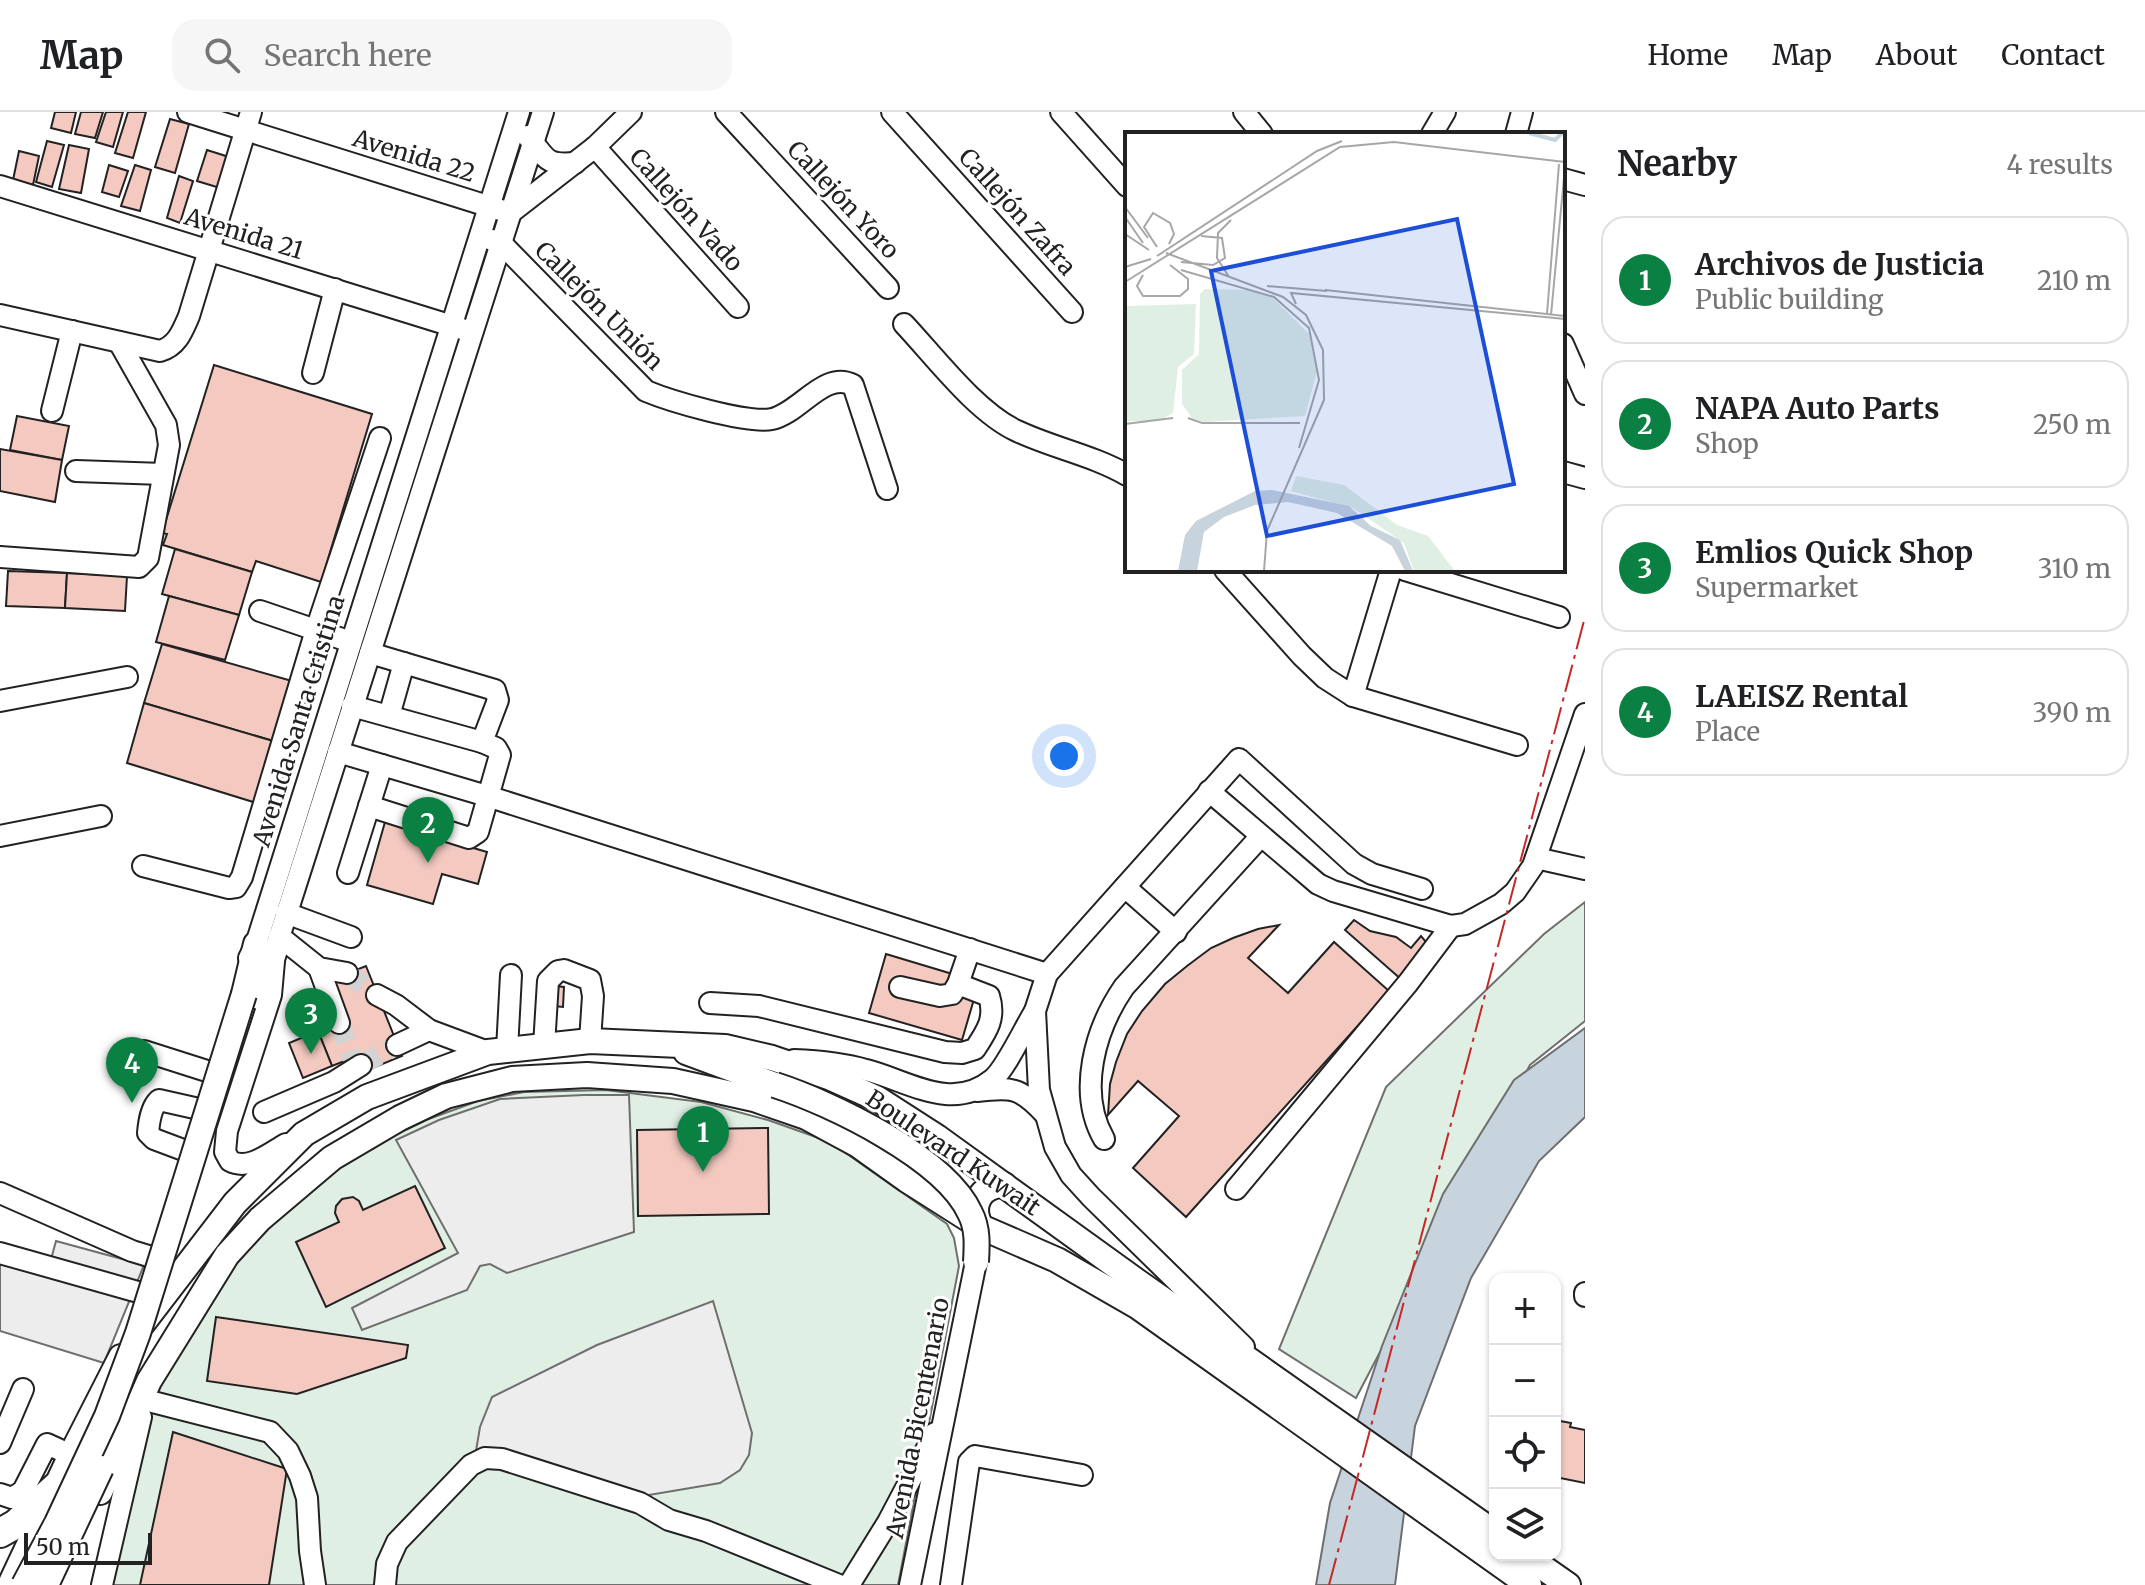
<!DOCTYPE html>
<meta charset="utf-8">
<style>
:root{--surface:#fff;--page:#f6f6f6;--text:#202124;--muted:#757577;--line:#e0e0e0;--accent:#0b8043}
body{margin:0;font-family:Merriweather,serif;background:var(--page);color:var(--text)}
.controls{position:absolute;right:24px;bottom:24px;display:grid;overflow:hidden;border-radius:16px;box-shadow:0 2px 6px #0004}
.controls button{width:72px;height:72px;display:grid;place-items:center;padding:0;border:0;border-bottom:2px solid var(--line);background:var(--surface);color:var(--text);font:40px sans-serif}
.scale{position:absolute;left:24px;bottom:20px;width:128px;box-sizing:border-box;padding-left:8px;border:4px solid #222;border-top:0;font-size:22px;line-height:28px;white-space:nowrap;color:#222;-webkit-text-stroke:6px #fff;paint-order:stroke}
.you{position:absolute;left:1064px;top:644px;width:28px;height:28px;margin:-20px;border:6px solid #fff;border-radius:50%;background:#1a73e8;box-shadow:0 0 0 12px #1a73e833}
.badge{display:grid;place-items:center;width:52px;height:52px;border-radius:50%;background:var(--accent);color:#fff;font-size:26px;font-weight:700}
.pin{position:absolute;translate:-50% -66px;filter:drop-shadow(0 2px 4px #0008)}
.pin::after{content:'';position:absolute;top:42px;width:28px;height:24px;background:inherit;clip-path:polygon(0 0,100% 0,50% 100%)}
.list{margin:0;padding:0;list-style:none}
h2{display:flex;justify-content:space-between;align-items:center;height:104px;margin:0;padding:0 32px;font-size:34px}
h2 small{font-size:26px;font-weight:400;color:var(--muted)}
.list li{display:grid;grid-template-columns:52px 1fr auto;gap:24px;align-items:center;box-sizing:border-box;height:128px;margin:0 16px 16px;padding:0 16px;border:2px solid var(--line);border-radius:24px}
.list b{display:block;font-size:30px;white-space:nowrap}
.list p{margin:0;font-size:26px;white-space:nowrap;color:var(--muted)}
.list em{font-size:26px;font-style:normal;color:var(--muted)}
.icon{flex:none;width:44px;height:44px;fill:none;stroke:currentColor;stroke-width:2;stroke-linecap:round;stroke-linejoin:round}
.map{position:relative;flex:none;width:1585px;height:1473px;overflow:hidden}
header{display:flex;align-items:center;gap:48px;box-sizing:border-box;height:112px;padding:0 40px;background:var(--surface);border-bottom:2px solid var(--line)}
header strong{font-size:38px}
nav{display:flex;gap:44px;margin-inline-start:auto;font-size:28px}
.search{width:560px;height:72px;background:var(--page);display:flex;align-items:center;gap:20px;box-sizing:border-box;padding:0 28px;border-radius:24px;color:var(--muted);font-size:30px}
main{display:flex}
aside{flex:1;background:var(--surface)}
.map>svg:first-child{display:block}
.green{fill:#e0efe3;stroke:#6f6f6f;stroke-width:2}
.parking{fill:#ededed;stroke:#6f6f6f;stroke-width:2}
.water{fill:#c7d3dd;stroke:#6f6f6f;stroke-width:2}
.building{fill:#f3c9c0;stroke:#222;stroke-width:2}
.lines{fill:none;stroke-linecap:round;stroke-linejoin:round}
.minor-tunnel{stroke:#d3d3d3;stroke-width:20;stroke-dasharray:20 10;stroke-linecap:butt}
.minor-casing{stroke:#222;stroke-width:24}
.major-casing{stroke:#222;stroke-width:28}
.highway-casing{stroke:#222;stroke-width:32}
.minor{stroke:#fff;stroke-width:20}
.major{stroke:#fff;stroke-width:24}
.highway{stroke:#fff;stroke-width:28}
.major-bridge-casing{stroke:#222;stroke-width:28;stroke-linecap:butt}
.major-bridge{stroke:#fff;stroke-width:24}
.power{stroke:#c62828;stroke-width:2;stroke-dasharray:28 6 4 6;stroke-linecap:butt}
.labels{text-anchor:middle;stroke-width:6;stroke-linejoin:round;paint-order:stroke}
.street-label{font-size:24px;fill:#222;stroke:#fff}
.inset-river{fill:none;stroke:#c7d3dd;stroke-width:4}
.inset-road{fill:none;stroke:#a7a7a7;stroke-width:2}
.view{fill:#1d4ed8;fill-opacity:0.15;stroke:#1d4ed8;stroke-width:4}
.inset-edge{fill:none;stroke:#222;stroke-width:4}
</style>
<header>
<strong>Map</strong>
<div class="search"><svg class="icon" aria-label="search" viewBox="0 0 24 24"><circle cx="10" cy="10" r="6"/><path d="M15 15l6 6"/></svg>Search here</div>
<nav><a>Home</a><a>Map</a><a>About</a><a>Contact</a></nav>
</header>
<main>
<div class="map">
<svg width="1585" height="1473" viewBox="0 0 1585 1473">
<rect width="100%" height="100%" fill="#fff"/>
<g class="green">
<polygon points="1585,790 1585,909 1530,953 1356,1286 1279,1237 1386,975 1544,822"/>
<polygon points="606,978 701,990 768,1008 830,1030 947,1112 954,1126 959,1154 898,1473 108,1473 154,1272 232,1152 285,1094 354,1043 426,1008 478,989 524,980"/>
</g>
<g class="parking">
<polygon points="584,983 629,983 634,1120 507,1161 490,1152 480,1154 467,1178 362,1218 352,1196 458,1141 396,1028 439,1008 500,987"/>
<polygon points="56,1129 144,1153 104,1251 0,1219 0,1146 47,1162"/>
<polygon points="713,1189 752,1321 749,1343 740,1358 720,1371 643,1384 476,1339 480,1315 492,1285 597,1233"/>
</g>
<polygon class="water" points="1585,916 1585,1005 1539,1049 1471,1166 1415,1314 1395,1473 1316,1473 1330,1391 1382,1234 1443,1082 1514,968"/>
<g class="building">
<polygon points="55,0 76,0 71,21 51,16"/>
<polygon points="81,0 103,0 95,26 75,22"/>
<polygon points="106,0 123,0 113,35 96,30"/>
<polygon points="128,0 146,0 133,46 115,41"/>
<polygon points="170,7 189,12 175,61 155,55"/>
<polygon points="47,29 64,33 52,75 36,70"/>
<polygon points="69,33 89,37 81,81 59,77"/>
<polygon points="207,38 229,45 220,76 197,69"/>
<polygon points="19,39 39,44 33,73 13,68"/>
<polygon points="109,53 128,59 119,85 102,80"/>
<polygon points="135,53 151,58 140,99 121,94"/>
<polygon points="179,64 193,69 180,111 167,106"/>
<polygon points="214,253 372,302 321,470 256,449 252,460 163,433 167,422 162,421"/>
<polygon points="17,304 69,314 62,348 10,338"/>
<polygon points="0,337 62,348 55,390 0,379"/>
<polygon points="175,437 252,460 239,503 162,482"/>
<polygon points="8,459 67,461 65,496 6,494"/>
<polygon points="67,461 127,464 125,499 65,496"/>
<polygon points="169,484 239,503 225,548 156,530"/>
<polygon points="162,532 299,571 280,631 144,591"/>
<polygon points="144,591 280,631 263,693 127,651"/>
<polygon points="385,710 487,740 478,772 442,762 433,792 367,773"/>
<polygon points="1354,808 1370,819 1396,825 1411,836 1421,824 1427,831 1403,869 1345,818"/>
<polygon points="1279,813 1248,846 1288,881 1334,830 1389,879 1186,1105 1133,1056 1179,1004 1138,969 1108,1003 1110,972 1116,950 1127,922 1142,899 1165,872 1187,854 1211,836 1233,826 1258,817"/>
<polygon points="886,842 979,870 962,928 869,901"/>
<polygon points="366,854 402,944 363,960 357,944 332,954 318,919 344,909 328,869"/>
<polygon points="555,874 564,875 563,895 554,894"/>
<polygon points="318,919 332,954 303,966 289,931"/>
<polygon points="768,1016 769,1102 638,1104 637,1018"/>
<polygon points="415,1074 445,1136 326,1195 296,1130 339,1110 335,1101 336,1094 342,1087 353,1085 359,1089 363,1098"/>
<polygon points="216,1205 408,1233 406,1246 297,1282 207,1269"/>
<polygon points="1555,1308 1571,1311 1570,1315 1585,1318 1585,1371 1555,1365"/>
<polygon points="173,1320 287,1357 269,1473 140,1473"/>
</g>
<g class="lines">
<g class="minor-tunnel">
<polyline points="347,861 377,883"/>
<polyline points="339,911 352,946"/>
<polyline points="361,953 397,933"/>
</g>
<g class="minor-casing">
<g id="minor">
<polyline points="188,0 510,101 595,35 631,0"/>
<polyline points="726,0 888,176"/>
<polyline points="892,0 1072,200"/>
<polyline points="1061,0 1127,74"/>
<polyline points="1244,0 1262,22"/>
<polyline points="1432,22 1445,0"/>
<polyline points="1516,22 1522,0"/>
<path d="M527,24C547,44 542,54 575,51"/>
<polyline points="595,35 738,195"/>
<polyline points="1563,67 1585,73"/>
<polyline points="0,74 462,217"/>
<path d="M492,128L501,131L646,279C670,289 747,312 772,307C800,301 824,258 853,273L887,377"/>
<path d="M0,203L160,239C177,234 182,220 189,204L251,0"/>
<path d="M904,212C935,245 976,300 1017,319C1053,336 1092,343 1127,363"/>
<polyline points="1563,232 1585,282"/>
<polyline points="313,261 335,177"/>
<polyline points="52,299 72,219"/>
<polyline points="76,359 163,362"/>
<polyline points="1563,360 1585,366"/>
<polyline points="0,445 139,455 148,446 169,333 166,313 119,230"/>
<polyline points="1225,458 1302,544 1325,566 1353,584 1517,633"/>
<polyline points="1405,458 1559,505"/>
<polyline points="260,499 351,530"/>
<polyline points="1353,584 1391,458"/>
<polyline points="0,589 127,565"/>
<polyline points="352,594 482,630 498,588 495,578 370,541"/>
<polyline points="389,604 404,551"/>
<polyline points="338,640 487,684 1047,862"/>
<polyline points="1209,679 1318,772 1333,779 1451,814 1465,812 1501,792 1515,780 1533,754 1585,602"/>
<polyline points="369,694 469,726 478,720 500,643 496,636 482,630"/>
<polyline points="0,724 101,704"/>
<polyline points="1536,746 1585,757"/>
<polyline points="143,754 229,776 236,775 242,765 316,518 380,326"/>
<polyline points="348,761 382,653"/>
<polyline points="1125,775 1176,820"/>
<polyline points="286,801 351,825"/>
<polyline points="279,824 319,856 347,861"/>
<polyline points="249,846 256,832 519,0"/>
<polyline points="319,856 339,911"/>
<polyline points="900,875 940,884 952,882 958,872 970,837"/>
<polyline points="377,883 396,893 429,918 488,940"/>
<path d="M710,891L759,894L945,940L962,941L975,937C987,919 996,906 989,884L958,872"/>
<polyline points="397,933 429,918"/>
<polyline points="544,934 548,869 558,859 564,858 590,868 593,884 590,929"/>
<polyline points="507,938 511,863"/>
<polyline points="144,939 210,960"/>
<path d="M794,948C819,949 842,951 866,958C909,969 952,1001 993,967C1006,956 1025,915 1035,899"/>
<path d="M977,979C1011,975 1020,975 1044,1001"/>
<polyline points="264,1000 334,970 361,953"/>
<path d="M1104,1027C1077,980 1095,917 1124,875L1261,724"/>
<path d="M286,1032C270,1041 249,1059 230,1049L225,1040L227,1019L271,883L275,838L543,0"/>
<path d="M186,1039L154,1027L148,1021C149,1010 151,995 159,988L199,997"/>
<polyline points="1236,1077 1408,871 1451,814"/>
<polyline points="0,1081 132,1139 155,1146"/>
<polyline points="0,1141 145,1182"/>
<polyline points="1585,1181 1585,1184"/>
<polyline points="1244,1235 1091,1085 1071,1063 1055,1035 1039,978 1035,899 1047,862 1239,647 1354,752 1372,762 1422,777"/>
<polyline points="145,1288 270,1320 288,1339 300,1364 307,1386 310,1439 315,1473"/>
<polyline points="0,1331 23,1277"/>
<polyline points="0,1382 12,1386 23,1379 47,1332 71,1343"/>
<polyline points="102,1473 141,1305"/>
<polyline points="385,1473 387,1452 397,1430 471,1353 485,1346 502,1347 640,1391 669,1408 706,1419 839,1473"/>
<polyline points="849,1473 888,1410 935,1321"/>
<polyline points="910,1473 976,1150"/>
<polyline points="951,1473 969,1350 975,1344 1082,1363"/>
</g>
</g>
<g class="major-casing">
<g id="major">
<polyline points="244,882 256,832"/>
<polyline points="259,885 275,838"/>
<polyline points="686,940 775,973"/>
<path d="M981,1115C969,1094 980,1073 1004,1073"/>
<polyline points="143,1211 235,1091 304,1022 367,985 488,940 590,929 725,935 772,946 831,966 878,987 937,1025 1138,1170 1495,1421"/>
<polyline points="100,1380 149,1269 227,1143 260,1107 332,1046 400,1006 446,984 512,967 587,963 673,969 754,987 806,1005 858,1033 907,1068 981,1115 1057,1148 1137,1194 1529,1473"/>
<polyline points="1525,1443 1568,1473"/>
<polyline points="10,1473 71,1343 121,1245"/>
</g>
</g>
<g class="highway-casing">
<polyline id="highway" points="0,1421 16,1412 56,1375"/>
</g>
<use href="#minor" class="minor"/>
<use href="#major" class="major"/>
<use href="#highway" class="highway"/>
<g class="major-bridge-casing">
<g id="major-bridge">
<path d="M775,973C831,991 945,1046 970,1101C978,1116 977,1133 976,1150"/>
<polyline points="24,1473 57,1411 107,1304 138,1221 244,882"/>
<polyline points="46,1473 101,1356"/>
</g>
</g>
<use href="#major-bridge" class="major-bridge"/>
<polyline class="power" points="1329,1473 1585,505"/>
</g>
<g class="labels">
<g class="street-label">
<text transform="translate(414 44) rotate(17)" y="8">Avenida 22</text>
<text transform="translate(843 88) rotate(47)" y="8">Callejón Yoro</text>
<text transform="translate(686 98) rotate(48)" y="8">Callejón Vado</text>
<text transform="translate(1017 100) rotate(48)" y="8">Callejón Zafra</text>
<text transform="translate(244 122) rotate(17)" y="8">Avenida 21</text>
<text transform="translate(599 194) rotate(45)" y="8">Callejón Unión</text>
<text transform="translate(299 609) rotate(-73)" y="8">Avenida Santa Cristina</text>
<text transform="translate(953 1041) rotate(34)" y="8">Boulevard Kuwait</text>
<text transform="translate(918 1306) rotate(-79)" y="8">Avenida Bicentenario</text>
</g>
</g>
<g transform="translate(1125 20)">
<rect width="440" height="440" fill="#fff"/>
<path d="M125,158L148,166L184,202L192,239L180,284L78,290L67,286L57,272V238L74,222L75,162L80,157ZM71,172L69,222L53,235L48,281L33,289H0V174ZM171,344L219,353L272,393L303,404L330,439H289L279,411L228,376L166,359Z" fill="#e0efe3"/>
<path d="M147,358L224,374L246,394L275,408L288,439H280L267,414L212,381L163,370L130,373L99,385L79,400L72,439H53L60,403L71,389L130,359Z" fill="#c7d3dd"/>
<path class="inset-river" d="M404,1L430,8L437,1"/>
<path class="inset-road" d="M0,75L23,106M0,85L18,111M0,102L24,118M32,115L19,95L28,81L45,91L49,102L44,112M41,121L158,165L181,183L198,218L199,268L142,399L139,439M32,124L192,19L217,9M56,130L88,133L100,126L97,106L76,104M0,135L26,127M56,138L149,165L184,196L194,248L174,316M18,143L12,154L18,164H55L63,157V147L45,133M104,145L92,126L93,101L106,88M0,150L215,15L269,10L440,30M142,154L202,159M200,158L440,184M171,172L166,161L440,187M422,182L434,32M426,183L440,35M63,286L77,291H175M0,292L48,286"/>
<path class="view" d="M332,87L389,352L142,404L86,139Z"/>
<rect width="440" height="440" class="inset-edge"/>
</g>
</svg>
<div class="controls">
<button>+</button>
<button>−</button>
<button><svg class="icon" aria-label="locate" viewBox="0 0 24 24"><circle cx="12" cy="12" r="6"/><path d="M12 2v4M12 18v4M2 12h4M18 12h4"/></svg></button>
<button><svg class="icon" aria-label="layers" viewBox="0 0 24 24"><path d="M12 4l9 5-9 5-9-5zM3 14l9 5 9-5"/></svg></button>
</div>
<div class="scale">50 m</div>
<div class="you"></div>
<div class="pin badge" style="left:703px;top:1060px">1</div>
<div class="pin badge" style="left:428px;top:751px">2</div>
<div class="pin badge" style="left:311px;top:942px">3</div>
<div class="pin badge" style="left:132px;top:991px">4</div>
</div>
<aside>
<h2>Nearby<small>4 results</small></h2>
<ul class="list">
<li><span class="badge">1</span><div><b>Archivos de Justicia</b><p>Public building</p></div><em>210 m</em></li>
<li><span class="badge">2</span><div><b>NAPA Auto Parts</b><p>Shop</p></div><em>250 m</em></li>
<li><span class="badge">3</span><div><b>Emlios Quick Shop</b><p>Supermarket</p></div><em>310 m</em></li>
<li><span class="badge">4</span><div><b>LAEISZ Rental</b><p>Place</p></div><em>390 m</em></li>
</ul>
</aside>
</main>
